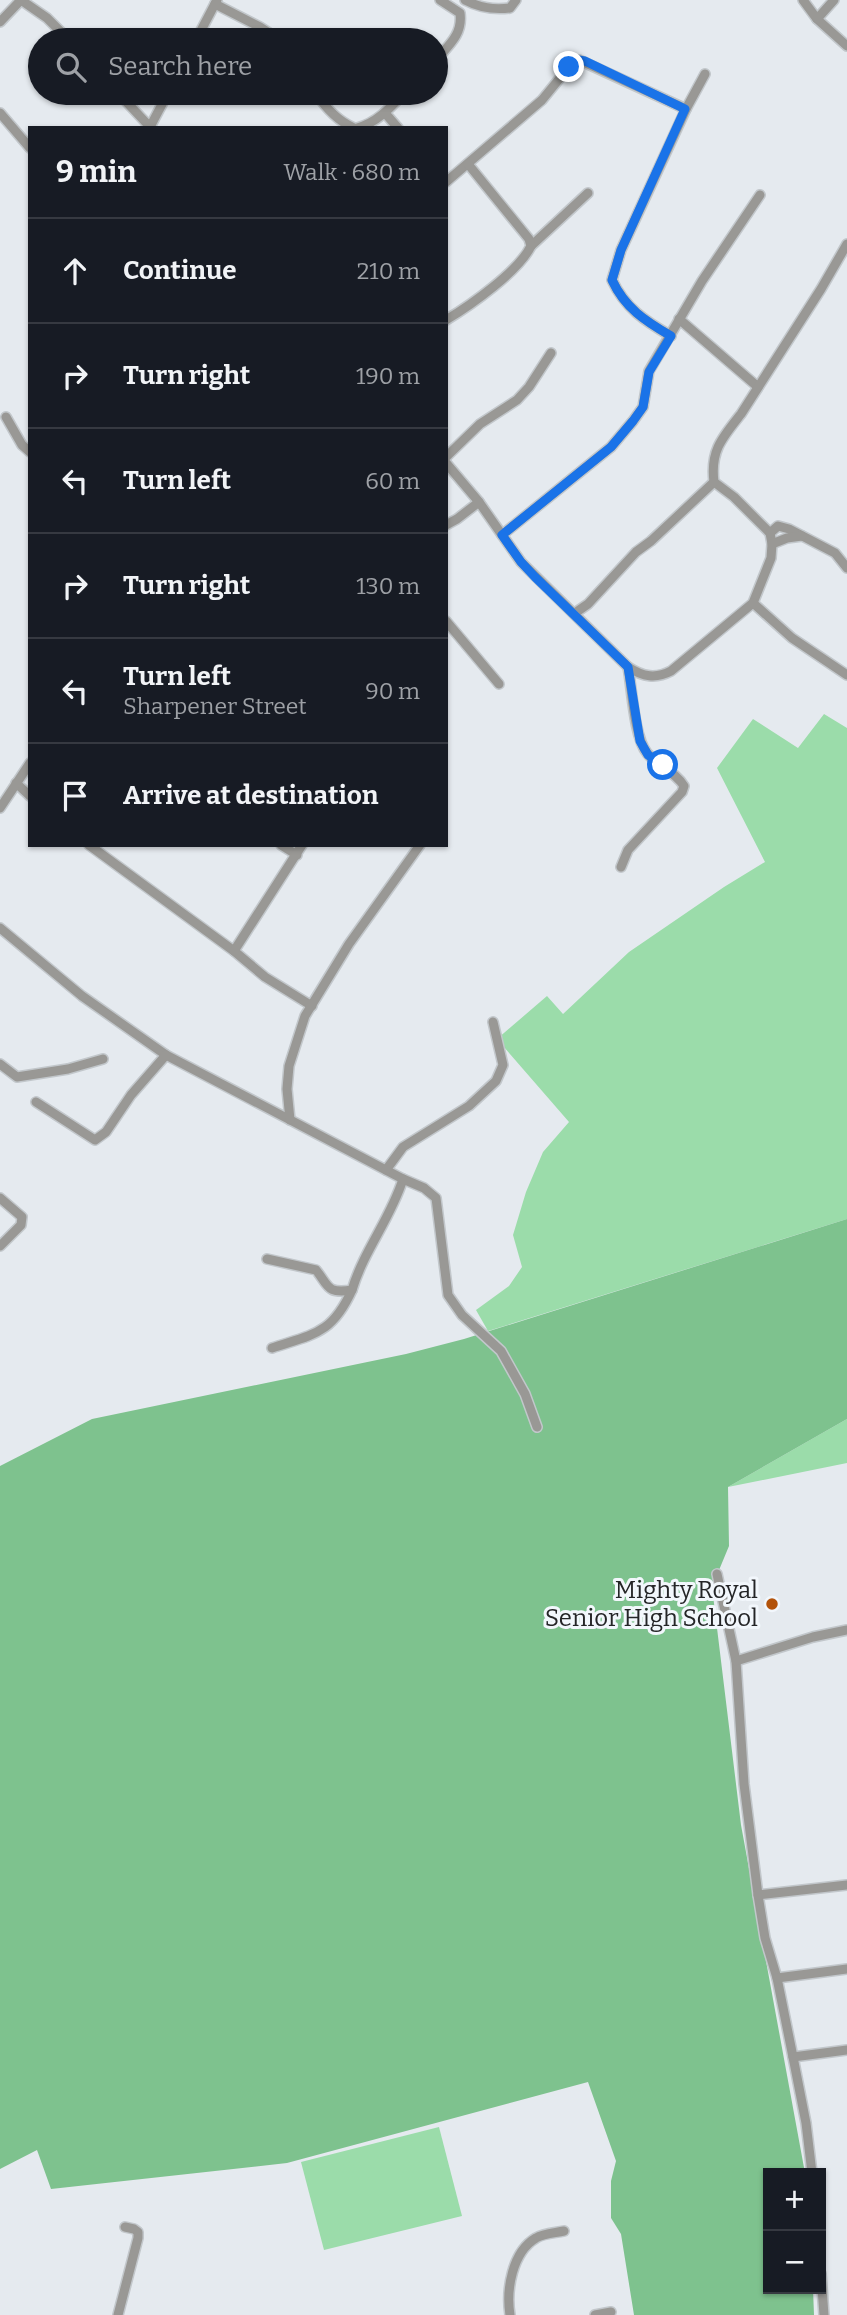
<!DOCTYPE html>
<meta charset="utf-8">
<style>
:root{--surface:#171b24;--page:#20242c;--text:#f1f3f6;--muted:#9ea1a6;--line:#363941}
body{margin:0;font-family:Bitter,serif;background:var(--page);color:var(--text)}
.controls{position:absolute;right:21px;bottom:21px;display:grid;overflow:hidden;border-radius:0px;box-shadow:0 2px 5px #0004}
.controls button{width:63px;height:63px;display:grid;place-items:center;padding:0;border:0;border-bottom:2px solid var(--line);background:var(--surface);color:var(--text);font:35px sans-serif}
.stop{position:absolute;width:21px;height:21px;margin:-16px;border:5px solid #1a73e8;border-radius:50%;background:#fff}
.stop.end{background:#1a73e8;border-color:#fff;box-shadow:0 2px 7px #0008}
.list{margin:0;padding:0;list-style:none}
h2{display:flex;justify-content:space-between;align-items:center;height:91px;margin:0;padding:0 28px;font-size:30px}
h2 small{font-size:23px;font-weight:400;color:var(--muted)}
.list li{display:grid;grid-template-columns:46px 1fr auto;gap:21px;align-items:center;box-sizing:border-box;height:105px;padding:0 28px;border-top:2px solid var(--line)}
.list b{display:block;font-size:26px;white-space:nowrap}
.list p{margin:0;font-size:23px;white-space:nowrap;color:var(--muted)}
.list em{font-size:23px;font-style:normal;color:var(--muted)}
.icon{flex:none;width:38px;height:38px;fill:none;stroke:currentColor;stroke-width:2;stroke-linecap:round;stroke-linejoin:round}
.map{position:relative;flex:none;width:847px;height:2315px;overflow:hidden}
.search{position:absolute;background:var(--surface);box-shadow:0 2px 5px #0004;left:28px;top:28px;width:420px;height:77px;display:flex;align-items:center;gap:18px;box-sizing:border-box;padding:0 24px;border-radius:38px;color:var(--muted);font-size:26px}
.panel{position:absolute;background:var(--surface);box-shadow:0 2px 5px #0004;left:28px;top:126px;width:420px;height:721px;border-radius:0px}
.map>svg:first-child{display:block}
.green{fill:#9bdcaa}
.forest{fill:#7ec28e}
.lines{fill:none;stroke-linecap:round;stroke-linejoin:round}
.minor-casing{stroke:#c2c7cb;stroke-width:12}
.minor{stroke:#999895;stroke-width:9}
.route{stroke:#1a73e8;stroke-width:9}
.poi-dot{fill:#b3530b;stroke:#f2f7fc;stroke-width:2.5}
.labels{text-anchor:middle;stroke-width:6;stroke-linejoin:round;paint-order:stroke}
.poi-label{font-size:24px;fill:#242527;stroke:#f2f7fc;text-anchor:end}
</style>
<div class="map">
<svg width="847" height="2315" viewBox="0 0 847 2315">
<rect width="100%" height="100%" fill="#e5eaef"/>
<g class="green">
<polygon points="824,714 847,728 847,1219 488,1331 476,1310 509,1286 522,1267 513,1235 526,1192 543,1152 569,1122 497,1039 547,996 563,1014 629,952 724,887 765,862 717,768 753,719 798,748"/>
<polygon points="847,1419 847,1463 728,1487"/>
<polygon points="439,2127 462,2216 324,2250 301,2162"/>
</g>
<polygon class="forest" points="847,1219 847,1419 728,1487 729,1546 712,1587 741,1825 805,2173 768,2173 768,2289 813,2289 814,2315 634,2315 621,2234 611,2218 611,2181 616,2161 588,2082 287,2163 51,2189 37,2150 0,2169 0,1466 92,1419 406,1354 464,1339"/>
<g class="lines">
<g class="minor-casing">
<g id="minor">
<polyline points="21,0 47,18 69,40"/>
<path d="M465,0C480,8 493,10 510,8L516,0"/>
<polyline points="803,0 817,19 847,46"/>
<polyline points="215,4 260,27 280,40"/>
<polyline points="817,19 834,0"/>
<polyline points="0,22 21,0"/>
<polyline points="196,40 217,0"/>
<path d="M436,60C449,45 463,34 460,13L440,0"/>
<polyline points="118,93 151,128"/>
<path d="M316,93C325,107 338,121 354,128"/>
<polyline points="0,113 30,148"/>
<polyline points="385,113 398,128"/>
<polyline points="150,127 168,93"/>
<path d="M357,128C377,123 391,107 404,93"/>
<polyline points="446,182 542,100 569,67 579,60 686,109"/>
<polyline points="531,246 588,193"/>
<polyline points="679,319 758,387"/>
<path d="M446,320C471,305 519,271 531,246L529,239L468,164"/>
<path d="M671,336C645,321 625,308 612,280L621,250L686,109L705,74"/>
<polyline points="6,417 22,445 30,452"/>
<polyline points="446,457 480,424 517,400 529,387 551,353"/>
<path d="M446,463L479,502L521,562L628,667C643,677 656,679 671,671L753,603L771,558L772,544L770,533L734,497L714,482C710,451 722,438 741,414L821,289L847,244"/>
<polyline points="446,525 457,519 479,502"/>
<polyline points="770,533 778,526 789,529 835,553 847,568"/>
<polyline points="502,535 611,447 633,421 643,407 649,371 702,281 760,195"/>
<polyline points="772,544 787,538 802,536"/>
<polyline points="753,603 792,638 847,675"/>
<polyline points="575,613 588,604 636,552 651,541 714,482"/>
<polyline points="446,621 499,684"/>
<polyline points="16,783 30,796"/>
<polyline points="0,808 30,763"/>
<polyline points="89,845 234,951 265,977 312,1006"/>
<polyline points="281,845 297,855"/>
<path d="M621,867L628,850L682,792L684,786C675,771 657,766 647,753C634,737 632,689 628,667"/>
<path d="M0,928L82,996L166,1055L403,1179C391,1218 364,1250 352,1290C326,1294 329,1286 316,1270L267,1259"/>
<polyline points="234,951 302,845"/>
<polyline points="0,1064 17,1077 68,1069 103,1059"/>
<polyline points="36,1102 95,1140 106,1132 131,1095 166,1055"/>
<polyline points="290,1120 287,1089 289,1066 305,1016 349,944 420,845"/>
<polyline points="386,1170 403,1147 469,1106 496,1081 503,1065 493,1022"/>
<polyline points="403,1179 424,1188 436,1198 448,1295 462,1315 501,1351 525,1394 537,1427"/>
<polyline points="0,1198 22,1217 21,1225 0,1246"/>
<path d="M272,1348C314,1334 332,1334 352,1290"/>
<polyline points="717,1574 736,1661 744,1784 758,1895 765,1938 777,1978 793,2057 806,2123 812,2173"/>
<polyline points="736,1661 813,1637 847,1630"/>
<polyline points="758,1895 847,1885"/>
<polyline points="777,1978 847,1969"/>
<polyline points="793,2057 847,2050"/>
<polyline points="821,2274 824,2315"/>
<polyline points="118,2315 138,2238 138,2232 134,2229 125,2227"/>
<path d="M510,2315C506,2290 512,2252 536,2238C544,2233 555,2233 564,2231"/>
<polyline points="595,2315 611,2312"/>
</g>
</g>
<use href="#minor" class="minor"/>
</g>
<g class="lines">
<path class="route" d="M569,67L579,60L585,61L685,109L621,250L612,280C625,308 645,321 671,336L649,372L643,407L633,421L611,447L502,535L521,562L535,577L628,667L640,741L648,755L663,765"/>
</g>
<circle class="poi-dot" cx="772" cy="1604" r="7"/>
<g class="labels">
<g class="poi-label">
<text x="758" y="1598">Mighty Royal<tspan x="758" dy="28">Senior High School</tspan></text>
</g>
</g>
</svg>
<div class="controls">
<button>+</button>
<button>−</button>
</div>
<div class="stop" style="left:663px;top:765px"></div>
<div class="stop end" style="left:569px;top:67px"></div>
<div class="search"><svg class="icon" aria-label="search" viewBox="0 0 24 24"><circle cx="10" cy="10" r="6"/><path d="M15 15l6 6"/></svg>Search here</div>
<section class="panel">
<h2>9 min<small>Walk · 680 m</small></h2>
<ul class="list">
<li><svg class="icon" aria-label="ahead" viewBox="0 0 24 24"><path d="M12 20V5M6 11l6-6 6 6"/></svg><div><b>Continue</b></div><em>210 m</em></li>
<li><svg class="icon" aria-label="right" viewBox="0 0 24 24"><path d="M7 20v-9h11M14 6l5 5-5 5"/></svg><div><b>Turn right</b></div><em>190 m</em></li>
<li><svg class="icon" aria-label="left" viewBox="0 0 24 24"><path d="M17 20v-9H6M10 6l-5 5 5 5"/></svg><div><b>Turn left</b></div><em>60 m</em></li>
<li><svg class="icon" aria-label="right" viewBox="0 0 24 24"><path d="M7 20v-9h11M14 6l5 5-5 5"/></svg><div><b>Turn right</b></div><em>130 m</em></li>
<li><svg class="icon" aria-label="left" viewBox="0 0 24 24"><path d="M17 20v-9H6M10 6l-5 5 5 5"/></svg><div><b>Turn left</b><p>Sharpener Street</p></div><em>90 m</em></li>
<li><svg class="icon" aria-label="arrive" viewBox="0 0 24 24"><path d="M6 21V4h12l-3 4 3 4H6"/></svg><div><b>Arrive at destination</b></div></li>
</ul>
</section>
</div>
